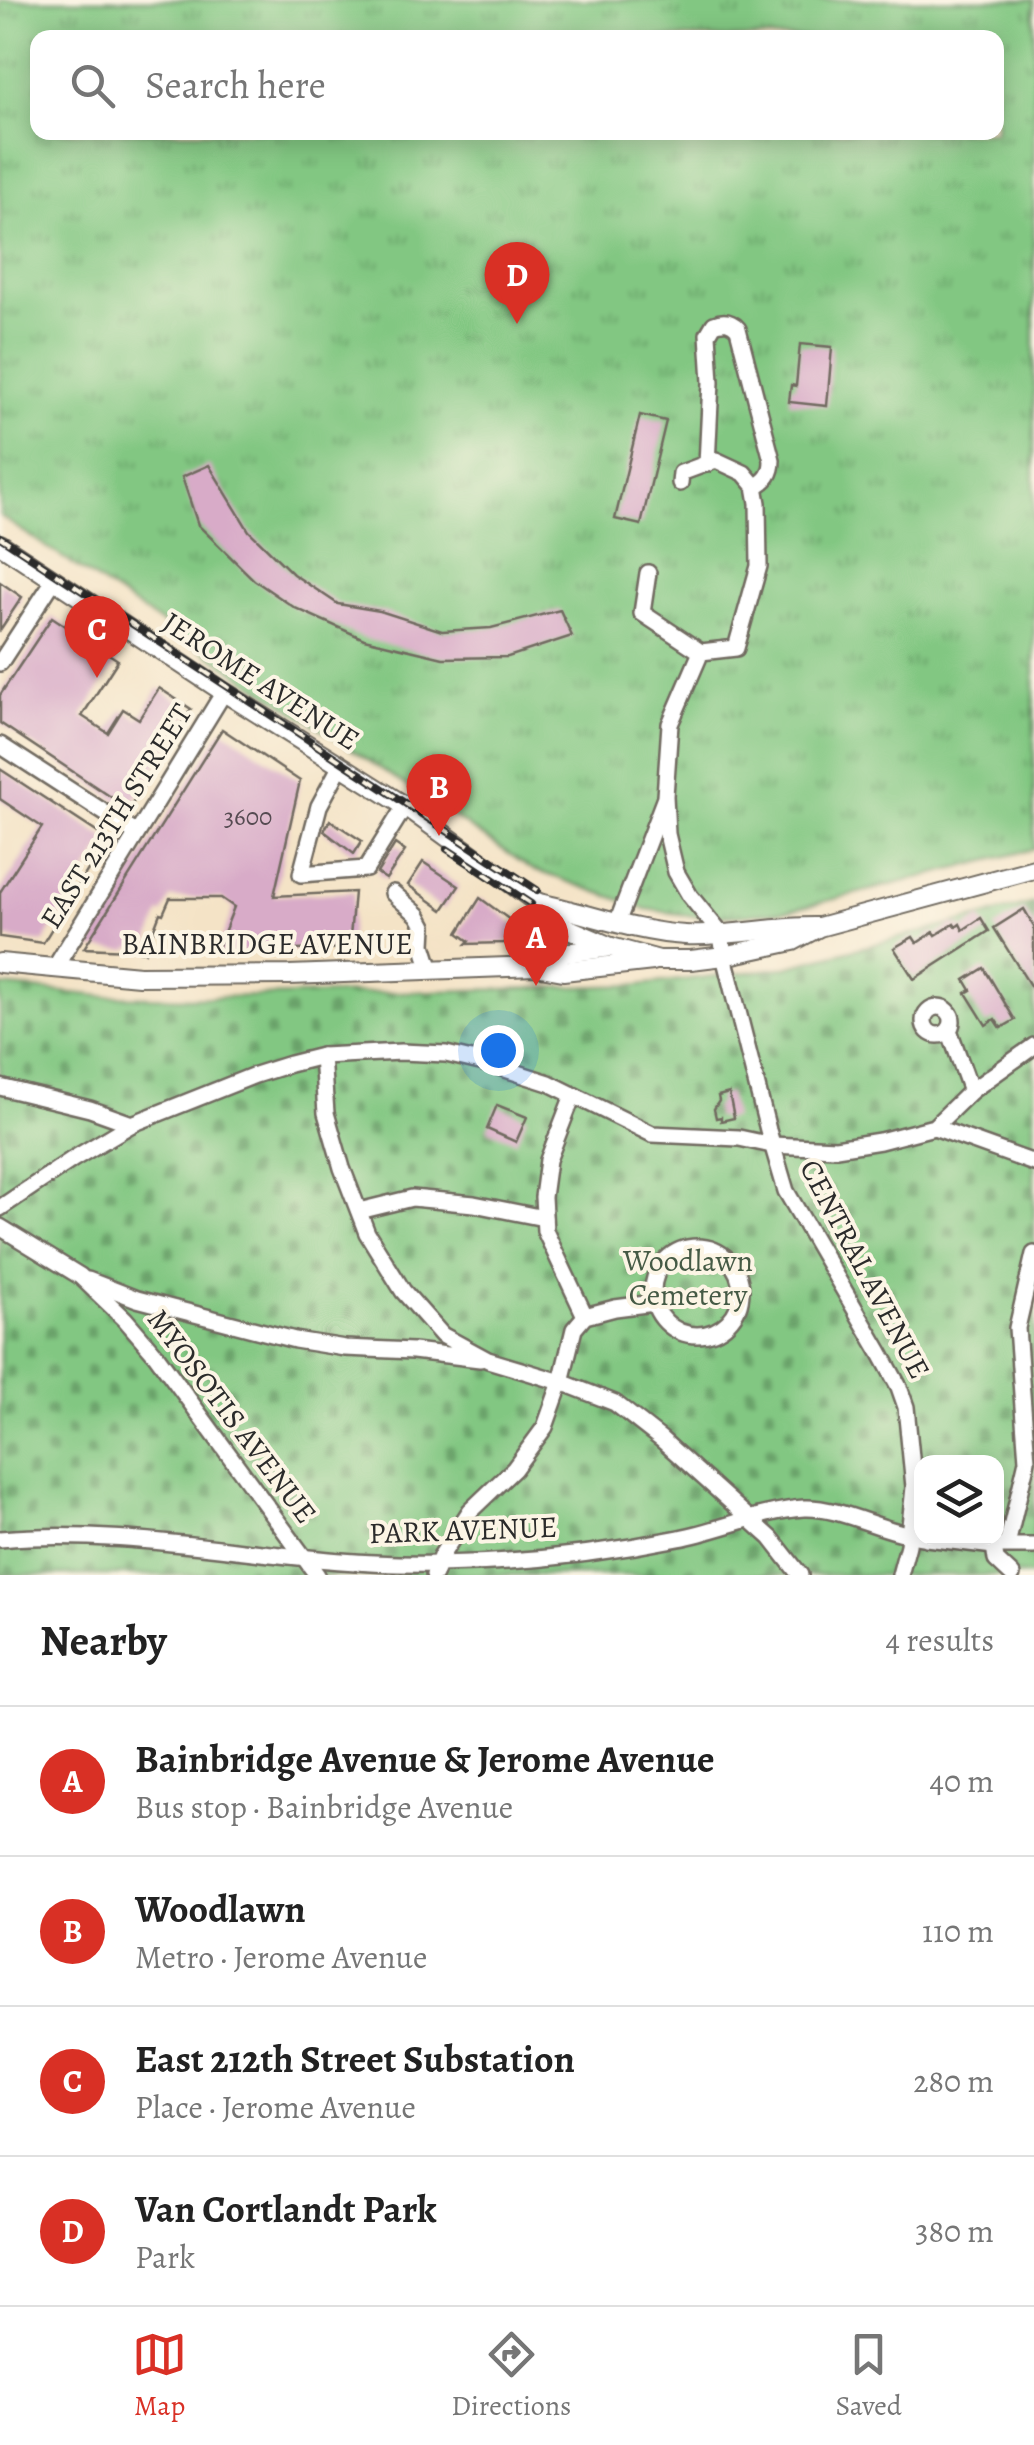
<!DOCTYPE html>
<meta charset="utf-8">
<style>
:root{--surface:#fff;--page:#f2f2f2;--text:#222;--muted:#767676;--line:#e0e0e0;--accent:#d93025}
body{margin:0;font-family:Alegreya,serif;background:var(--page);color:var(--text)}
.controls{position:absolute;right:30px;bottom:30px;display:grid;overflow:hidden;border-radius:20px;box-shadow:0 5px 25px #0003}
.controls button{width:90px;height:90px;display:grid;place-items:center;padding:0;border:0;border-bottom:2px solid var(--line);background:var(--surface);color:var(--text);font:50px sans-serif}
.you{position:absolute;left:498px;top:1050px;width:35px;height:35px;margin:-25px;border:8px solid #fff;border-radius:50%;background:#1a73e8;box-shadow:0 0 0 15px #1a73e833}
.badge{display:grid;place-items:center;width:65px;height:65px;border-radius:50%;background:var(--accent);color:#fff;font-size:32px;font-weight:700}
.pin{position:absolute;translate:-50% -82px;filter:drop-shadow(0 2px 5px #0008)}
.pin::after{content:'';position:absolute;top:52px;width:35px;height:30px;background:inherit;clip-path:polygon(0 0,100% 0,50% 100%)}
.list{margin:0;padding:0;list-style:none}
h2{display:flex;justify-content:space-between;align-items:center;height:130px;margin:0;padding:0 40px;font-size:42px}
h2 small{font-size:32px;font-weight:400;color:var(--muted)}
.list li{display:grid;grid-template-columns:65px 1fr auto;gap:30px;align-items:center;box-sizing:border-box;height:150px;padding:0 40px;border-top:2px solid var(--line)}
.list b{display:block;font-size:38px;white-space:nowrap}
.list p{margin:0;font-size:32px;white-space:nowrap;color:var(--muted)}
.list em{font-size:32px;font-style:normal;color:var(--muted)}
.icon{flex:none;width:55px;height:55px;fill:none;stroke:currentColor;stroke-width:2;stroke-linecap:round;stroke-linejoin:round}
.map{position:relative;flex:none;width:1034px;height:1575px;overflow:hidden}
.search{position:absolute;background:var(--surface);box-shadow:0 5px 25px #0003;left:30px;right:30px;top:30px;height:110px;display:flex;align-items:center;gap:25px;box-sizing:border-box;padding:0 35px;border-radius:20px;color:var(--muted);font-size:38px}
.sheet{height:730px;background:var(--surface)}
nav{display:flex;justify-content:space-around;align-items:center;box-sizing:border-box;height:140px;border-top:2px solid var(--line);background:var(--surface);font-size:28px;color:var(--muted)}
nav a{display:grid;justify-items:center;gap:5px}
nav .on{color:var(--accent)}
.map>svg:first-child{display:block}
.cemetery{fill:url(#cemetery-stones);stroke:#567956;stroke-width:2.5;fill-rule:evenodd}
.park{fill:url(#park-tufts);stroke:#567956;stroke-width:2.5;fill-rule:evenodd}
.building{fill:#d8abc8}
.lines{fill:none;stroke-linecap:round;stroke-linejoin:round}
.minor-casing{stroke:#716b61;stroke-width:20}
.major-casing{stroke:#716b61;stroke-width:22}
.minor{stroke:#fff;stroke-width:15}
.major{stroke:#fff;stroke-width:18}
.rail-casing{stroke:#2b2b2b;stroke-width:8}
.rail{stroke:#fcf5e5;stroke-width:4;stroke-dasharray:11;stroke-linecap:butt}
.labels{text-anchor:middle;stroke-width:8;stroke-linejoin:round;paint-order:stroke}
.number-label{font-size:25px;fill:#564b52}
.street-label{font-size:30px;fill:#2b2b2b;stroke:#fcf5e5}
.park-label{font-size:30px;fill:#455a45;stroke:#fcf5e5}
</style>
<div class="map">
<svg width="1034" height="1575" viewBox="0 0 1034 1575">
<defs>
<pattern id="cemetery-stones" width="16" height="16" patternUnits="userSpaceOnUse" patternTransform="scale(2.5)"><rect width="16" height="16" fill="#82c782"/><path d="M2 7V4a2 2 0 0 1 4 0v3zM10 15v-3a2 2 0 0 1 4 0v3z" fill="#6ba26b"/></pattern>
<pattern id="park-tufts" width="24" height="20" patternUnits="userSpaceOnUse" patternTransform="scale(2.5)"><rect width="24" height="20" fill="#82c782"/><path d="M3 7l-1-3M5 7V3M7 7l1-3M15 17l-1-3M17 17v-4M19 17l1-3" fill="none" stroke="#6ba26b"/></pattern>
</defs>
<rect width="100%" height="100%" fill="#fcf5e5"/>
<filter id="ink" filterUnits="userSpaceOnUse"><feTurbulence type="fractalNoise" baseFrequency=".01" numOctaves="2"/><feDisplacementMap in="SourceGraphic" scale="20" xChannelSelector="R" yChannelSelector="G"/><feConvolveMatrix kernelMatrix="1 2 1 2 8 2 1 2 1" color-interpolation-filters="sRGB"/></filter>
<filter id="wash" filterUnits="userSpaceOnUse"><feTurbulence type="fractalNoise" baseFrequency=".0048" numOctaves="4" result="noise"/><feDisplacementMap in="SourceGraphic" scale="40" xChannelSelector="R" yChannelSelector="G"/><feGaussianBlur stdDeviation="2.25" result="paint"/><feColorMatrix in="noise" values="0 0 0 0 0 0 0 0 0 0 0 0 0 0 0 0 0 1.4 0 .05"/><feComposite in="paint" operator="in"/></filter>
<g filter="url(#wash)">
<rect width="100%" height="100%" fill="#f4e3c6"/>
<path class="cemetery" d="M1034,903V1575H0V986L102,996L188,998L639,985L782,968ZM922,1462H996V1538H922Z"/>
<path class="park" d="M0,0H1034V849L791,910L742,915L693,916L646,909L532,869L0,516ZM38,38H996V132H38Z"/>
<g id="blocks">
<g class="building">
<polygon points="800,344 832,347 827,406 789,402 791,385 796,386"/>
<polygon points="640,415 666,421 641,525 615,519"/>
<polygon points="209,465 249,531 293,574 338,604 380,611 442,631 491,628 560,610 572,636 508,657 443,658 364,639 295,608 254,580 198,525 182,477"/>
<polygon points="0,582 22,597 0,630"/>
<polygon points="52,617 118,660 82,716 108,733 123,709 139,719 159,688 191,709 129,809 0,723 0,695"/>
<polygon points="222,729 300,781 274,896 354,892 349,948 216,953 234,907 221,898 170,898 163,914 160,913 145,952 139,951 135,945 128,950 84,948"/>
<polygon points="0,769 107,839 43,943 0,937 0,892 42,827 0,799"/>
<polygon points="330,820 362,841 354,854 324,831"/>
<polygon points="395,844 405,851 386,879 377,873"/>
<polygon points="423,862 459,886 443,910 408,885"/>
<polygon points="480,898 510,920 511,923 518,925 513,943 507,941 504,943 466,944 469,941 458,933"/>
<polygon points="1024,909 1034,926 1034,992 994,928"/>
<polygon points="981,918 989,931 914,979 894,948 913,937 917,943 934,932 936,935 954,924 956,927 960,924 963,930"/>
<polygon points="984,968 1015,1020 1001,1028 995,1019 986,1025 966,993 971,990 965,980"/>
<polygon points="729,1093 734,1118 721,1121 721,1117 716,1118 714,1109 719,1101 718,1096"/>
<polygon points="497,1105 527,1117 516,1142 487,1129"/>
</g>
</g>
</g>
<g filter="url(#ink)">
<use href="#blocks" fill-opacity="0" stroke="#716b61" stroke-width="2.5"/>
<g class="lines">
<g class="minor-casing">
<g id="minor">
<path d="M707,464L711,382L708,334L714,324C724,320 731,321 738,329L772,460C772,473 767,481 755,486"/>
<polyline points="680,483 681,473 716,460 744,473 755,486 758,503 759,566 736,648 701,652 670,724 665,796 667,834 676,872 690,896 721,934 724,956 768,1130 786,1191 880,1352 899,1387 906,1407 914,1487 908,1545 900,1575"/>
<polyline points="648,573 642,613 701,652"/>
<polyline points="0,663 54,580"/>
<polyline points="0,745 136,833"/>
<polyline points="341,765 319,806 301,874 366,869 405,806"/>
<polyline points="393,893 418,915 424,926 423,945 431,970"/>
<polyline points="617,923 664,800"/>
<polyline points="54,969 224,692"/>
<circle cx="938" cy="1021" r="14"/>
<polyline points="949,1030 971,1091"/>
<polyline points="322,1056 326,1113 342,1168 367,1233 403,1291 442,1335 488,1360 561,1382 615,1403 661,1439 771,1538 800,1575"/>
<polyline points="0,1087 90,1109 132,1124 255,1075 290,1064 322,1056 401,1052 446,1054 493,1065 549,1083 652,1134 739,1138 772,1145 836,1148 880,1141 934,1127 971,1091 1034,1046"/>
<polyline points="573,1095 548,1160 543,1197 545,1231 585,1316"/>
<polyline points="934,1127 1034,1163"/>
<polyline points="0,1208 73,1159 132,1124"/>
<polyline points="359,1211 412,1198 474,1204 544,1218"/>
<polyline points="0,1227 80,1276 125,1319 156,1355 317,1575"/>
<circle cx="697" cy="1291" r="44"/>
<polyline points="88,1280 137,1299 295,1340 345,1348 413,1351 480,1359"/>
<polyline points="926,1538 994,1546 1034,1546"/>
<path d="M0,1539C147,1526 291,1568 438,1564C518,1563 600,1554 679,1538C720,1530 762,1511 804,1508C839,1506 885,1533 922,1537"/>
<polyline points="1007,1545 1027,1460 1017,1328 1034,1254"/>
<polyline points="994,1546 996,1560 1012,1575"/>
<polyline points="434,1575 441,1556 470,1511 514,1469 545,1427 561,1382 574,1329 585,1316 615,1308 654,1303"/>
</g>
</g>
<g class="major-casing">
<g id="major">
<polyline points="0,544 224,692 405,806 538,903 560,925 611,947 659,960 691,960 724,956 793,941 819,927 1034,869"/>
<path d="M539,903C587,913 635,932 685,935C729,937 774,926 818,927"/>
<polyline points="0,963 139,976 289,975 535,966 563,971 653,961"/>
<polyline points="535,966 558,954 611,947"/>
</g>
</g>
<use href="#minor" class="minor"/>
<use href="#major" class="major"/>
<g class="rail-casing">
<g id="rail">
<polyline points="0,537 537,890"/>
<polyline points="447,849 531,904"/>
</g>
</g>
<use href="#rail" class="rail"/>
</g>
</g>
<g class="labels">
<g class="number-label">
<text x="248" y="825">3600</text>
</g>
<g class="street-label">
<text transform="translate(261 681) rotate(33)" y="10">JEROME AVENUE</text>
<text transform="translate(116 816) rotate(-58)" y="10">EAST 213TH STREET</text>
<text x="267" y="954">BAINBRIDGE AVENUE</text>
<text transform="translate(865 1269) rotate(62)" y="10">CENTRAL AVENUE</text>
<text transform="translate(232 1416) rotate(53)" y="10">MYOSOTIS AVENUE</text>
<text transform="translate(463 1530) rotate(-2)" y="10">PARK AVENUE</text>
</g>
<g class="park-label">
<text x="688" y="1271">Woodlawn<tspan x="688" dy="34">Cemetery</tspan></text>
</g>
</g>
</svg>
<div class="controls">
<button><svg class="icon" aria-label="layers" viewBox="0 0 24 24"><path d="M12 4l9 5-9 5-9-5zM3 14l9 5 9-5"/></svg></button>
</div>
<div class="you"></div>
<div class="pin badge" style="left:536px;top:986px">A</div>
<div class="pin badge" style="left:439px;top:836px">B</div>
<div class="pin badge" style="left:97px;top:678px">C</div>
<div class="pin badge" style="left:517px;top:324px">D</div>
<div class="search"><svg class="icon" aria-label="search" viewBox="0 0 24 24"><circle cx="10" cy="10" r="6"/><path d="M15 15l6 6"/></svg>Search here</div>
</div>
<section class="sheet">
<h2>Nearby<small>4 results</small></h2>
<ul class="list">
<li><span class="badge">A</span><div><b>Bainbridge Avenue &amp; Jerome Avenue</b><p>Bus stop · Bainbridge Avenue</p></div><em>40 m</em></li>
<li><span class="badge">B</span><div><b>Woodlawn</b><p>Metro · Jerome Avenue</p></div><em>110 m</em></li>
<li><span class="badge">C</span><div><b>East 212th Street Substation</b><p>Place · Jerome Avenue</p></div><em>280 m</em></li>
<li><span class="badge">D</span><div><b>Van Cortlandt Park</b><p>Park</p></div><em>380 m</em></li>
</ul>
</section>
<nav>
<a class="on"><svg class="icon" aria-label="map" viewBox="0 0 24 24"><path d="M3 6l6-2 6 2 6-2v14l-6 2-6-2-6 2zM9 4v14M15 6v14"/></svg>Map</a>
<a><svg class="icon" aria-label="directions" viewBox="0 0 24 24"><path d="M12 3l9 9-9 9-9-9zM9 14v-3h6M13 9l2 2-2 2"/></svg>Directions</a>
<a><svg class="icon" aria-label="saved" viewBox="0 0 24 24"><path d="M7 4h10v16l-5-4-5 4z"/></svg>Saved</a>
</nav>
